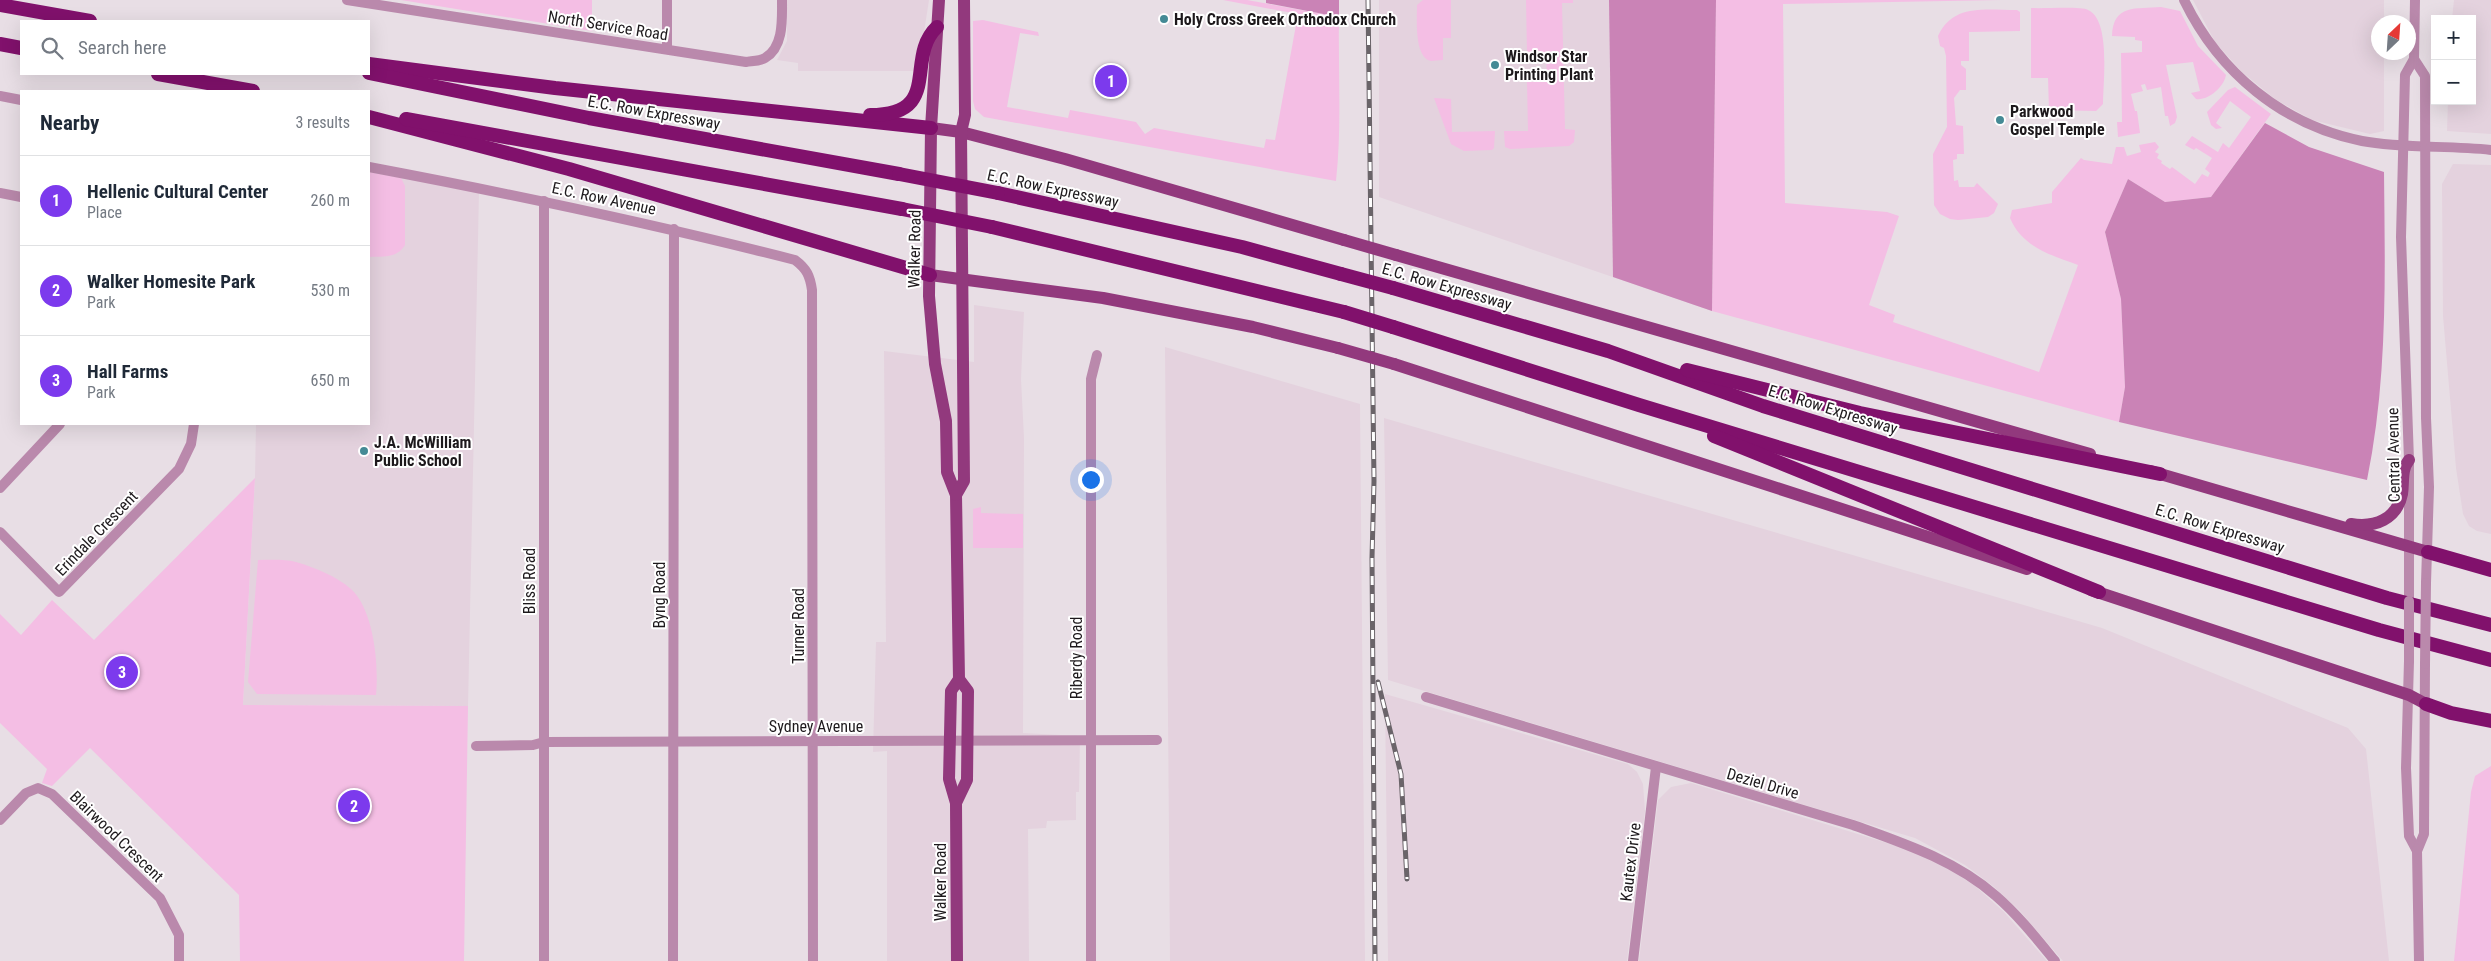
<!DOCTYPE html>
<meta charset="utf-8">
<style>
:root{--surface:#fff;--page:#f6f6f7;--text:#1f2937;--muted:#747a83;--line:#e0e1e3;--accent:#7c3aed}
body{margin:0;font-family:"Roboto Condensed",sans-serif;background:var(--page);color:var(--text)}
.controls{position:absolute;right:15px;top:15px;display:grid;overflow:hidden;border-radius:0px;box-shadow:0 5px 20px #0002}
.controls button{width:45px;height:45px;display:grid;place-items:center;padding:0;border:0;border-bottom:1px solid var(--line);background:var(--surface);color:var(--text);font:25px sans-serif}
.compass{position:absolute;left:2371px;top:15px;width:45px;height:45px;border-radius:50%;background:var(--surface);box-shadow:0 5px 20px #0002;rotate:25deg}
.you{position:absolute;left:1090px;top:479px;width:18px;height:18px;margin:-12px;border:4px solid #fff;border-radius:50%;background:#1a73e8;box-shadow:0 0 0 8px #1a73e833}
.badge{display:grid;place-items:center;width:32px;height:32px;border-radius:50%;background:var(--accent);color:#fff;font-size:16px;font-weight:700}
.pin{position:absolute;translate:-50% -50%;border:2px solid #fff;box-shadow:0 1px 5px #0006}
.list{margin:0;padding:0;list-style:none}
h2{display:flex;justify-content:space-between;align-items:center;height:65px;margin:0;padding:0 20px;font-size:21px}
h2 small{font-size:16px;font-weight:400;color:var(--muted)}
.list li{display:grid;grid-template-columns:32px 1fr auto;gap:15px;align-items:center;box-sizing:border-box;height:90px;padding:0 20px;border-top:1px solid var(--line)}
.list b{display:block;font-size:19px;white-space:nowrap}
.list p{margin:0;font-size:16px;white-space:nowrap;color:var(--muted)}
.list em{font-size:16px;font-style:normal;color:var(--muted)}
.icon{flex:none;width:28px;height:28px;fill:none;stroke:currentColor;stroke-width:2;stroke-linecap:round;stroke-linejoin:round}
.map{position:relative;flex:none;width:2491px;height:961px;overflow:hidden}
.search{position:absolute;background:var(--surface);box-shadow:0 5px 20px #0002;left:20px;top:20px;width:350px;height:55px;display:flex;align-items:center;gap:12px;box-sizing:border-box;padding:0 18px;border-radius:0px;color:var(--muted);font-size:19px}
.panel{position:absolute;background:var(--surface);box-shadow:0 5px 20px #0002;left:20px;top:90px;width:350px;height:335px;border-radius:0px}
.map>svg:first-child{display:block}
.built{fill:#e4d2de}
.green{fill:#f4bee4}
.forest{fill:#ca83b6}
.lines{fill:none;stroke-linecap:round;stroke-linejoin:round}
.minor{stroke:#ba89ac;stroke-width:10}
.major{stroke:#92397d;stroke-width:12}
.highway{stroke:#81116c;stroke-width:14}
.rail-casing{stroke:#6a6469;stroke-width:5}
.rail{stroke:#fff;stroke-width:3;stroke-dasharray:9;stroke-linecap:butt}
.minor-bridge{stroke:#ba89ac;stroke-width:10}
.major-bridge{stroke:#92397d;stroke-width:12}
.highway-bridge{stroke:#81116c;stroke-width:14}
.poi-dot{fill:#448a95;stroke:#fff;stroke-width:2}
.labels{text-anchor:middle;stroke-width:4;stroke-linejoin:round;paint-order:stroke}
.poi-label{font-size:16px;font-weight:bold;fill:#1d191c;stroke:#fff;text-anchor:start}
.street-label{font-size:16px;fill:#1d191c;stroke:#fff}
</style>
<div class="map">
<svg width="2491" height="961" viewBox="0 0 2491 961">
<rect width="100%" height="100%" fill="#e8dee5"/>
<g class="built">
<polygon points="787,0 929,0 918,71 798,71 798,63 777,60 787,41"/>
<polygon points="1379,0 1716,0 1712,311 1379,197"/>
<polygon points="2193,0 2384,0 2384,22 2378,22 2378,52 2384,53 2384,131 2370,134 2312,120 2275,99 2242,72 2215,42"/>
<polygon points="2454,0 2491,0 2491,134 2447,131 2448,101 2472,101 2472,19 2452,19"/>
<polygon points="2453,164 2491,165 2491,534 2477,531 2469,526 2463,514 2456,468 2443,316 2442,184"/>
<polygon points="369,172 479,192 468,706 243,705 255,478 256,424 369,424"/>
<polygon points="974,305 1024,312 1021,379 1024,438 1023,733 1080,736 1079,792 1076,792 1076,820 1047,821 1046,828 1028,829 1029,961 887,961 887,751 873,752 876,642 886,642 884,351 974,362"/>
<polygon points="1165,347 1360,404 1365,961 1170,961"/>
<polygon points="1384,418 2102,628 2348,728 2366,749 2389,961 2063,961 2020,911 1993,886 1965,865 1915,838 1388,680"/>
<polygon points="1385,694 1628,764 1637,772 1643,784 1645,811 1627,961 1388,961"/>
<polygon points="1691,783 1910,850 1941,864 1975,886 2004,912 2047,961 1639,961 1658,800 1671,787"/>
</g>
<g class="green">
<polygon points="401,0 592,0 592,31"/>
<path d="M1223,0H1247L1339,17C1338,72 1342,127 1336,181L984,117L975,109L973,101V21L983,20L1038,32L1039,36L1020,33L1007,107L1068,118L1070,110L1136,122L1145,134L1154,128L1264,148L1266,139L1275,140L1298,14Z"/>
<path d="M1423,0H1451V38H1443V60C1439,60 1434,61 1431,61C1414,58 1417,18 1417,5Z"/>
<polygon points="1526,0 1573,0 1573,3 1562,3 1565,129 1575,130 1574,142 1569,146 1510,149 1505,147 1504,131 1528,131 1527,82 1547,81 1546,54 1527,54"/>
<path d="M1716,0H2001L1783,4L1785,203L1887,212L1899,216L1869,305L1895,315L1893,322L2039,372L2078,265C2051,255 2022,247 2010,218L2012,210L2052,203V192L2081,158L2084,160L2112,164L2116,147H2124L2127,156L2141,152L2139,145L2155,142L2159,147L2155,152L2159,154L2157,158L2162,161L2161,163L2170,169L2172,167L2195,184L2202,174L2208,177L2210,173L2205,169L2212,158L2196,148L2194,150L2185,145L2192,136L2218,152L2223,143L2229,148L2251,117L2230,101L2216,123L2222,128L2216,129L2211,125L2207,112L2228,90L2235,87L2271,114L2211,197L2165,202L2128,179L2105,232L2121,299L2125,387L2119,422L1712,311Z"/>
<path d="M2161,7L2180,11L2198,46L2226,75C2224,87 2208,101 2196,99L2191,93L2200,91L2193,62L2166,65L2177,117L2175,123L2170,126L2168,116H2165L2161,87L2147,90L2145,84L2141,85L2143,91L2131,94L2135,111H2137L2140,133L2118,137L2117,122H2122L2121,53L2142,52V41L2135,40V37L2112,36C2113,4 2136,9 2161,7Z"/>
<path d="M2031,8C2042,9 2081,6 2088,10C2111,20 2103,82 2103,104L2096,111L2049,110L2048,78H2031Z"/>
<path d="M2017,10L2020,12V31L1969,32V61H1961V65L1966,69V90H1960L1954,98L1956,125L1963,126L1964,154H1957V159L1953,160L1954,181L1958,180L1959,187H1974L1977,183L1998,204L1994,213L1988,217L1958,220L1950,219L1940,214L1934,205L1933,154L1947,127L1946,56L1944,48L1940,46L1938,36C1953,3 1986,10 2017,10Z"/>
<polygon points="1434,98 1451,99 1452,132 1495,131 1494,148 1492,150 1464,151 1451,144"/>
<path d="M369,172L401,178L405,186V245C396,259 384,256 369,257Z"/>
<polygon points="255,478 243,705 468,706 464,961 240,961 239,895 90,748 52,786 42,783 47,769 0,723 0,614 21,635 52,600 94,640"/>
<polygon points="981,507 981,513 1023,514 1023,548 973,548 973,509"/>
<path d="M258,560C270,560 285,559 296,562C316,568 336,576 351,589C374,610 379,665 376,695L257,694L248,682Z"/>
<polygon points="2491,766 2491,961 2454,961 2471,792 2475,776"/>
</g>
<g class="forest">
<polygon points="1266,0 1339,0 1339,17 1266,3"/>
<polygon points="1609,0 1716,0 1712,311 1613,277"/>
<path d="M2265,123L2309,147L2384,172C2385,275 2388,378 2367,480L2119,422L2125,387L2121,299L2105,232L2128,179L2165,202L2211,197Z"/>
</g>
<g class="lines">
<g class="minor">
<path d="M347,0L746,62C752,61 760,61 765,58C784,47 782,19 782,0"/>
<polyline points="667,0 667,49"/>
<path d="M2184,0C2219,72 2282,125 2362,141C2404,149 2449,145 2491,150"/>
<polyline points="2414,59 2425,76 2426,418 2429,487 2426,583"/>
<polyline points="0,96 21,100"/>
<path d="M369,167C512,194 654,224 795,260C807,269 810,276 812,290L813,961"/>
<polyline points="0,193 21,197"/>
<polyline points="0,488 60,424"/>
<polyline points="0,532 59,592 179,469 191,444 194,424"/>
<polyline points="2409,601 2409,460 2401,237 2405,75 2414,59 2415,0"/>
<polyline points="2409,661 2406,768 2409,836 2417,851"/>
<path d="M1426,697L1853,825C1903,843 1955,860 1996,896C2018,915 2037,939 2055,961"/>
<polyline points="476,746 533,745 544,742 1157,740"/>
<polyline points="0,820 26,793 38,788 52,794 160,898 179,935 179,961"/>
<polyline points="544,961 544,201"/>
<polyline points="673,961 674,229"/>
<polyline points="1091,961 1091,379 1097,355"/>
<polyline points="1633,961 1656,767"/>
<polyline points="2419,961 2417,851 2424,834 2425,664"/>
</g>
<g class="major">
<polyline points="939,0 931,128 929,296 935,364 946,421 947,472 956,495 959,679 968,691 967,780 956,803"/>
<polyline points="931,128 961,132 1065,159 1344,240"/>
<polyline points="1396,255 2090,454"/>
<polyline points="930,275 1103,298 1253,327 1338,348"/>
<polyline points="1394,364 2027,569"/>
<polyline points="2150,471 2428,552"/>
<polyline points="956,495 964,481 961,132 965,115 964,0"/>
<path d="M2351,524C2375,528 2397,519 2402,494C2404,481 2401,470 2409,460"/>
<polyline points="2091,590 2409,695 2426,704"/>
<polyline points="957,961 956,803 949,779 951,691 959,679"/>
</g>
<g class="highway">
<polyline points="0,5 90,21"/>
<polyline points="0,44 21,48"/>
<polyline points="369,64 555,88 931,128"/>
<polyline points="369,73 589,118 899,174"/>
<polyline points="158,74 253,91"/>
<path d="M870,115C944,115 904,58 937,27"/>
<polyline points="369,117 569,169 930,275"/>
<polyline points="406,119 902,209"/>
<polyline points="998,193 1242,247 1341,274"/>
<polyline points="992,227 1344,312"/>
<polyline points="1393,288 1608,351 1763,406 2387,598 2491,625"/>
<polyline points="1393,327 1639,405 2379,630 2491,660"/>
<polyline points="1687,370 1860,413 2160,474"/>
<polyline points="1714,436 2099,592"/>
<polyline points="2428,552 2491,570"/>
<polyline points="2426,704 2451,713 2491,721"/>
</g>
<g class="rail-casing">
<g id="rail">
<polyline points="1368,0 1374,481 1372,558 1375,961"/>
<polyline points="1378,682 1401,774 1407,879"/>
</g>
</g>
<use href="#rail" class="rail"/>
<g class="minor-bridge">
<polyline points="2409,601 2409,661"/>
<polyline points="2425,664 2426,583"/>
</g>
<g class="major-bridge">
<polyline points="1344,240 1396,255"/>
<polyline points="1338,348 1394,364"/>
</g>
<g class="highway-bridge">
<polyline points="899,174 998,193"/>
<polyline points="902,209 992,227"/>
<polyline points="1341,274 1393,288"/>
<polyline points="1344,312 1393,327"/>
</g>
</g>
<g class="poi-dot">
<circle cx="1164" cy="19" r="5"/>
<circle cx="1495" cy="65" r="5"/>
<circle cx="2000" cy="120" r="5"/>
<circle cx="364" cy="451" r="5"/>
</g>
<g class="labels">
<g class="poi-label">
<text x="1174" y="25">Holy Cross Greek Orthodox Church</text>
<text x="1505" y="62">Windsor Star<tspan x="1505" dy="18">Printing Plant</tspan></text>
<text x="2010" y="117">Parkwood<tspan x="2010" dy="18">Gospel Temple</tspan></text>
<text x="374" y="448">J.A. McWilliam<tspan x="374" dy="18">Public School</tspan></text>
</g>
<g class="street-label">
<text transform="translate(608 25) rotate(9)" y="6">North Service Road</text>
<text transform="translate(654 112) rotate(10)" y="6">E.C. Row Expressway</text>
<text transform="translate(1053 188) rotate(12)" y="6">E.C. Row Expressway</text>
<text transform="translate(604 198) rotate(12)" y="6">E.C. Row Avenue</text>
<text transform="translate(914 249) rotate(-89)" y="6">Walker Road</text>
<text transform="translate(1447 286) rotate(16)" y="6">E.C. Row Expressway</text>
<text transform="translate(1833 409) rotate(17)" y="6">E.C. Row Expressway</text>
<text transform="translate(2393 455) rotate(-91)" y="6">Central Avenue</text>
<text transform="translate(2220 528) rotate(17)" y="6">E.C. Row Expressway</text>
<text transform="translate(96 533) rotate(-46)" y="6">Erindale Crescent</text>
<text transform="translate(529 581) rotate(-90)" y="6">Bliss Road</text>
<text transform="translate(659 595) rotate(-90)" y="6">Byng Road</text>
<text transform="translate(798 626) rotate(-90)" y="6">Turner Road</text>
<text transform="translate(1076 658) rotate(-90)" y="6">Riberdy Road</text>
<text x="816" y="732">Sydney Avenue</text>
<text transform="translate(1763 783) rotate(16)" y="6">Deziel Drive</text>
<text transform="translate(117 836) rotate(44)" y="6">Blairwood Crescent</text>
<text transform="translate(1630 862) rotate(-83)" y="6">Kautex Drive</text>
<text transform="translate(940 882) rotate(-90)" y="6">Walker Road</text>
</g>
</g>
</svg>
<div class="controls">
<button>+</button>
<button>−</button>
</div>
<svg class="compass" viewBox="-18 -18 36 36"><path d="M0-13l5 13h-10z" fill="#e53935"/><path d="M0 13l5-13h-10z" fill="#747a83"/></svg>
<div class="you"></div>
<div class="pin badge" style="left:1111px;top:81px">1</div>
<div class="pin badge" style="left:354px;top:806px">2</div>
<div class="pin badge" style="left:122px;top:672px">3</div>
<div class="search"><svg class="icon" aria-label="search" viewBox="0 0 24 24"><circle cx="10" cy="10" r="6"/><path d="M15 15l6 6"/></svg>Search here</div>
<section class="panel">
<h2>Nearby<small>3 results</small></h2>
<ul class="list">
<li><span class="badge">1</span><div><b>Hellenic Cultural Center</b><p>Place</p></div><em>260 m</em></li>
<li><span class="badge">2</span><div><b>Walker Homesite Park</b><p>Park</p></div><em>530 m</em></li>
<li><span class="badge">3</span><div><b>Hall Farms</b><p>Park</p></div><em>650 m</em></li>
</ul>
</section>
</div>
